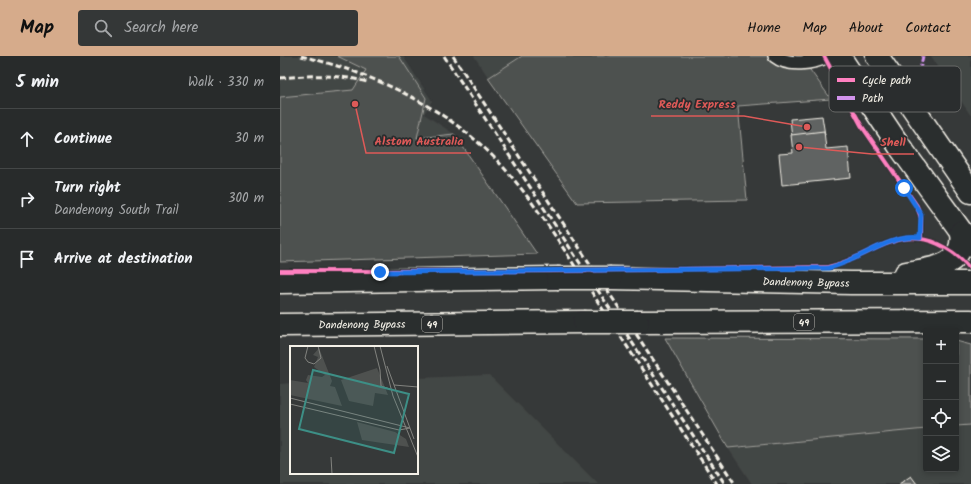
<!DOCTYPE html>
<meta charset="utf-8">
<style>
:root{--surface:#282b2b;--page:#343737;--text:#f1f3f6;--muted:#a5a7a9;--line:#444747;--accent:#d6ab8b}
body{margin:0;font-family:Kalam,sans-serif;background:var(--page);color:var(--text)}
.controls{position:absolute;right:12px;bottom:12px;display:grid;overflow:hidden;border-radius:4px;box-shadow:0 2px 6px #0003}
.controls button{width:36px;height:36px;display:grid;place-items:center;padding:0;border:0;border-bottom:1px solid var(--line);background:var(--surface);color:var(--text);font:20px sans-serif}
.stop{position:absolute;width:12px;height:12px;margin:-9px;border:3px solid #1a73e8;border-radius:50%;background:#fff}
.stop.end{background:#1a73e8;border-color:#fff;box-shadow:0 1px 4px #0008}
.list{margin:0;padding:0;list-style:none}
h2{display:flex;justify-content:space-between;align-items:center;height:52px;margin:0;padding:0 16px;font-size:17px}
h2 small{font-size:13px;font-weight:400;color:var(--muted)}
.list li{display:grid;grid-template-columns:26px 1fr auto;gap:12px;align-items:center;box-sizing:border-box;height:60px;padding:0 16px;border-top:1px solid var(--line)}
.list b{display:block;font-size:15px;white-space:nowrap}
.list p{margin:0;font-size:13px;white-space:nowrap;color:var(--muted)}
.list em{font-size:13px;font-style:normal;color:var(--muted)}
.icon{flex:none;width:22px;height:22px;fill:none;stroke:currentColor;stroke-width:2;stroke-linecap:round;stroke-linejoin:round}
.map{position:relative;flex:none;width:691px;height:428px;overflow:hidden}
header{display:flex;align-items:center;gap:24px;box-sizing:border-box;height:56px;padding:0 20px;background:var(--accent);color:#111}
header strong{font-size:19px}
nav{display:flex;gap:22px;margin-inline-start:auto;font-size:14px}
.search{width:280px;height:36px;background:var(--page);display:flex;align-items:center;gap:10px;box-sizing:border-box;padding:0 14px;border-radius:4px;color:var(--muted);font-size:15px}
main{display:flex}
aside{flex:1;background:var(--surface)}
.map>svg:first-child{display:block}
.built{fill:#434645}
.green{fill:#4e514f;stroke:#a1a19c}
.building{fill:#616362;stroke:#f4f1e8}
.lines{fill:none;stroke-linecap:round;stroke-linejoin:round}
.street-casing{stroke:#f4f1e8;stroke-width:16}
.highway-casing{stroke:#f4f1e8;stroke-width:25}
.street{stroke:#2a2d2e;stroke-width:13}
.highway{stroke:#2a2d2e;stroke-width:22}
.rail{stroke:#f4f1e8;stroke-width:3;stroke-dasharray:6 3;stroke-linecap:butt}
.highway-bridge-casing{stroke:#f4f1e8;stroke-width:25;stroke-linecap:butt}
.highway-bridge{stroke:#2a2d2e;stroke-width:22}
.quiet{stroke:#d193ec;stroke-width:3;stroke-dasharray:6 3;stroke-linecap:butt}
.cycleway-casing{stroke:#2a2d2e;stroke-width:6}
.cycleway{stroke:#ff80c0;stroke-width:4}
.route{stroke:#1a73e8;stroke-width:5}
.labels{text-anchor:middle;stroke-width:3.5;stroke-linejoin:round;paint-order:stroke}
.shield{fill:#2a2d2e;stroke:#b7b6b0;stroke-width:1}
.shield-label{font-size:10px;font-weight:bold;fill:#f4f1e8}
.street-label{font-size:11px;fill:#f4f1e8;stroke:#2a2d2e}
.inset-road{fill:none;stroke:#82837f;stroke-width:1}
.view{fill:#3d8f86;fill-opacity:0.15;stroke:#3d8f86;stroke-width:2}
.inset-edge{fill:none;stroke:#f4f1e8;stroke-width:2}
.key{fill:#2a2d2e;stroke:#676866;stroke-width:1}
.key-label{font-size:11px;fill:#f4f1e8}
.leader{fill:none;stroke:#de5a58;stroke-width:1.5}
.callout-dot{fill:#de5a58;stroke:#2a2d2e;stroke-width:1.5}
.callout-label{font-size:12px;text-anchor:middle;font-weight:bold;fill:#de5a58;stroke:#2a2d2e;stroke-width:3.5;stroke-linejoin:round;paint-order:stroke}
</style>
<header>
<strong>Map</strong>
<div class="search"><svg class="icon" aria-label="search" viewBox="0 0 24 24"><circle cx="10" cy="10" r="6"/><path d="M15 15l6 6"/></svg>Search here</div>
<nav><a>Home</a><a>Map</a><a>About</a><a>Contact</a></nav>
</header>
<main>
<aside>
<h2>5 min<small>Walk · 330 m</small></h2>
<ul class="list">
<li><svg class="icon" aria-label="ahead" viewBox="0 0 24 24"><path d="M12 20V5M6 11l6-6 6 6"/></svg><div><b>Continue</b></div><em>30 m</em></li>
<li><svg class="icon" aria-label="right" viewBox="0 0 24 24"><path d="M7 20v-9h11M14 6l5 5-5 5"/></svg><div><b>Turn right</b><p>Dandenong South Trail</p></div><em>300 m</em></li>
<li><svg class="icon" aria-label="arrive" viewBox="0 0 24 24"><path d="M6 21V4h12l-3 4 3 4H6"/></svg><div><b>Arrive at destination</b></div></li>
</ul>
</aside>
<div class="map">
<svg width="691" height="428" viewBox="0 0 691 428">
<rect width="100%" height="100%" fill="#363939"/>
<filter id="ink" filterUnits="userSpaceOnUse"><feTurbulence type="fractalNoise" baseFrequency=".025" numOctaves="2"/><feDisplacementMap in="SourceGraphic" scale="8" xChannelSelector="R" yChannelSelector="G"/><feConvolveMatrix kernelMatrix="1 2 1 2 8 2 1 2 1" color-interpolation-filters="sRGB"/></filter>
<g filter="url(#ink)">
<g class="built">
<polygon points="0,0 123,0 152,45 144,58 174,78 0,95"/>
<polygon points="194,0 247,0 210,24"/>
<polygon points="651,0 691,0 691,60"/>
<polygon points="209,319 318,428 0,428 0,328 11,327 11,417 137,417 137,322"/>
<polygon points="691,369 691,428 472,428 448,392 646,373 646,413 676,413 676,370"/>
</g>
<g class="green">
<polygon points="57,0 119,0 146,42 137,82 174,78 257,198 0,206 0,41 73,34 86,14"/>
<polygon points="242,0 520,0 551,43 458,50 467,144 297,147 208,22"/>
<polygon points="385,282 646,283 646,373 448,392"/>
<polygon points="676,285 691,289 691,369 676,370"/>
</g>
<g class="building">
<polygon points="542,60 545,79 512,82 510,63"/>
<polygon points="544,75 546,93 568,91 571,122 502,129 499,98 513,97 511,79"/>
<polygon points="631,420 637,428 619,428"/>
</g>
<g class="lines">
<g class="street-casing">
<path id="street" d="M495,0C509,11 533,7 548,0"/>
</g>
<g class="highway-casing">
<g id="highway">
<polyline points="559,0 620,91 691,189"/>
<polyline points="597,0 691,136"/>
<path d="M626,217C651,213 686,211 681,176"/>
<path id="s1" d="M331,222L571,227H691"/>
<polyline points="0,226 277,222"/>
<polyline points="358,266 691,265"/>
<path id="s2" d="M0,269L304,266"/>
</g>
</g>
<use href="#street" class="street"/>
<use href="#highway" class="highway"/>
<g class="rail">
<path d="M21,0C98,18 179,57 230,119C265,160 292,207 322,252C360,310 398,369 437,428"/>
<polyline points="164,0 445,428"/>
<polyline points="173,0 455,428"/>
<path d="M0,22C29,19 58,18 87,26"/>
</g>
<g class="highway-bridge-casing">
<g id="highway-bridge">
<polyline points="277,222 331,222"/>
<polyline points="304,266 358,266"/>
</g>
</g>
<use href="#highway-bridge" class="highway-bridge"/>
<polyline class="quiet" points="643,0 639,18 645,37"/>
<g class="cycleway-casing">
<g id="cycleway">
<polyline points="544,0 581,69 637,150 641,162 641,182"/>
<path d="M0,215H270L548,211C589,203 614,169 658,188C671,194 682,202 691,214"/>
</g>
</g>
<use href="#cycleway" class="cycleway"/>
</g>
</g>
<g class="lines" filter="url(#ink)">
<path class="route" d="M100,216L548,212C580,205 608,178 640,182L641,158L624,132"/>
</g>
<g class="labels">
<g class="shield">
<rect x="514" y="258" width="20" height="16" rx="3"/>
<rect x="142" y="260" width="20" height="16" rx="3"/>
</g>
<g class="shield-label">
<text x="524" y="270">49</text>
<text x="152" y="272">49</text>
</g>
<g class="street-label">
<text dy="4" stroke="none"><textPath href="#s1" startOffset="195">Dandenong Bypass</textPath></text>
<text dy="4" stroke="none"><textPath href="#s2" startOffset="82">Dandenong Bypass</textPath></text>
</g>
</g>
<g transform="translate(10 290)">
<rect width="128" height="128" fill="#363939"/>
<path d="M29,2L42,35L40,40L45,41L52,60L0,49V34L18,37L16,34L18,29L32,31L35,29L24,21L28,11L23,9ZM87,22L98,49L85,47L83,60L59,55L51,34ZM67,76L105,86L116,93L119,101L72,94Z" fill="#4e514f"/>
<path class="inset-road" d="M18,0L15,12L18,16L24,18L31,12L28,0M84,0L90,24L91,40L100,43M90,0L103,50L128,111M97,20L124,93M104,39L128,41M0,52L120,82M0,58L109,84L120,82M41,111L42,128"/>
<path class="view" d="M23,24L119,48L104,107L9,83Z"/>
<rect width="128" height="128" class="inset-edge"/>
</g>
<rect x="549" y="10" width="132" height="46" rx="6" class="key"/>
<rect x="557" y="22" width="18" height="4" fill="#ff80c0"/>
<rect x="557" y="40" width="18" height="4" fill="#d193ec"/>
<g class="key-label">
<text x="582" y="28">Cycle path</text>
<text x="582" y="46">Path</text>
</g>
<path class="leader" d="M527 71L464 60H371M75 48L86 97H191M519 91L592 98H634"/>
<g class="callout-dot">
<circle cx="527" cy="71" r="4"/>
<circle cx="75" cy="48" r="4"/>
<circle cx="519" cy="91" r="4"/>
</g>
<g class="callout-label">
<text x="417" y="52">Reddy Express</text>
<text x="139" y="89">Alstom Australia</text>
<text x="613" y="90">Shell</text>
</g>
</svg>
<div class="controls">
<button>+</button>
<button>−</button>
<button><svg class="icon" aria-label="locate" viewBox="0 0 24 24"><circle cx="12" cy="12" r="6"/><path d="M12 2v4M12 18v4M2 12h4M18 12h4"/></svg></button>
<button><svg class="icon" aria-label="layers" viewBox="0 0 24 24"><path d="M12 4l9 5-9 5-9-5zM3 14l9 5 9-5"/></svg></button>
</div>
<div class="stop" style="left:624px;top:132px"></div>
<div class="stop end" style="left:100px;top:216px"></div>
</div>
</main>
